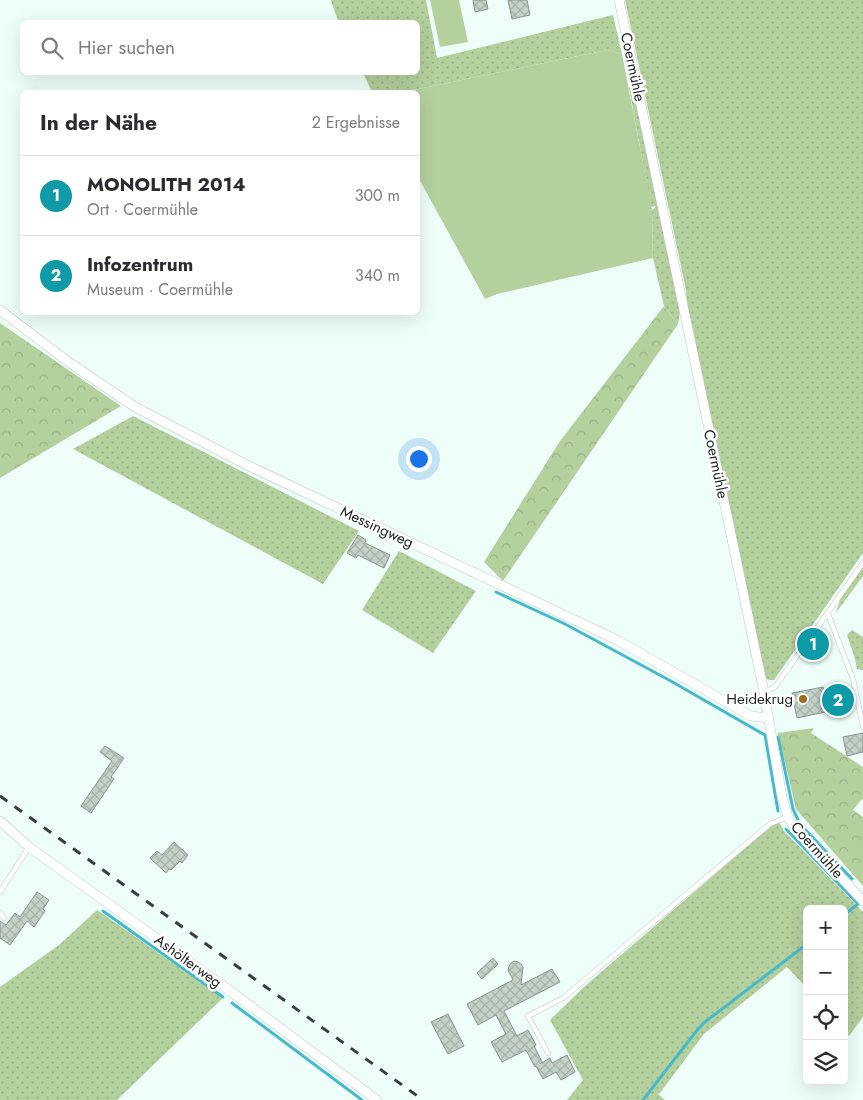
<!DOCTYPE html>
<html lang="de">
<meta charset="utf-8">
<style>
:root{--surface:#fff;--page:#f2f2f3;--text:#2b2b33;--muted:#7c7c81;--line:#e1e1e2;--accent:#db2777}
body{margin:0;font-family:Jost,sans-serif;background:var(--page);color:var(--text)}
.controls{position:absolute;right:15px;bottom:15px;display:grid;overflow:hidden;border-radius:8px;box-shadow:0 5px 20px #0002}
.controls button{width:45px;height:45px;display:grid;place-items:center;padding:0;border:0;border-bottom:1px solid var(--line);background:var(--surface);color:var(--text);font:25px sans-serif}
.you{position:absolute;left:418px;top:458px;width:18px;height:18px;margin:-12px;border:4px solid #fff;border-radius:50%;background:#1a73e8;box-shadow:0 0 0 8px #1a73e833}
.badge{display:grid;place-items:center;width:32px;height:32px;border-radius:50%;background:var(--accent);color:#fff;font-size:16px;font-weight:700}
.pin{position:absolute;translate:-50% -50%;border:2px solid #fff;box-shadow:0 1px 5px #0006}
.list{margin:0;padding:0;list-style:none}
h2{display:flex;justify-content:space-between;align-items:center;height:65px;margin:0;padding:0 20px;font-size:21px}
h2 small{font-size:16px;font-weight:400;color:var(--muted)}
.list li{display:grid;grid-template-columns:32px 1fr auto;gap:15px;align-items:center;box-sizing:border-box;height:80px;padding:0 20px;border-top:1px solid var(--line)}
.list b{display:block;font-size:19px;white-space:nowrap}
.list p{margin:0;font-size:16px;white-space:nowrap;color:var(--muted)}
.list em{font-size:16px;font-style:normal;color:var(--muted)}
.icon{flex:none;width:28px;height:28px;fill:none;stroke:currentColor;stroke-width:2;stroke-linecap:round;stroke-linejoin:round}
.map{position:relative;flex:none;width:863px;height:1100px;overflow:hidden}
.search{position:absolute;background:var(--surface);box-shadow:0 5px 20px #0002;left:20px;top:20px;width:400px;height:55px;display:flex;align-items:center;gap:12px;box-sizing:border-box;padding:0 18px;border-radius:8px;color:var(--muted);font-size:19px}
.panel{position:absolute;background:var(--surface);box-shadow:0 5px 20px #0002;left:20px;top:90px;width:400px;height:225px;border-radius:8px}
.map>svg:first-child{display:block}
.grass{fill:url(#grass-dots)}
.forest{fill:url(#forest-crowns)}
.pitch{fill:#b4d09d}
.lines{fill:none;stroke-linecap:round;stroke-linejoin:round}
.stream{stroke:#47b9cd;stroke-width:3}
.building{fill:url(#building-cross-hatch);stroke:#8a958c}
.lane-casing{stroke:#b9c8c3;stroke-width:5.5}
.street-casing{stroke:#b9c8c3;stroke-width:10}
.lane{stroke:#fff;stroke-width:4.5}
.street{stroke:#fff;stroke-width:9}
.rail{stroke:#373e3c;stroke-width:3;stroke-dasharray:9 9;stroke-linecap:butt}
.poi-dot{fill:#9e6c22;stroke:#fff;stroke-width:2}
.labels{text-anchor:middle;stroke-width:5;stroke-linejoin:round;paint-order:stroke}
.street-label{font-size:15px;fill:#1d2321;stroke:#fff}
.poi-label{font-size:15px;fill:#1d2321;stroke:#fff;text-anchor:end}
</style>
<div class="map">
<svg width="863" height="1100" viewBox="0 0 863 1100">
<defs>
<pattern id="grass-dots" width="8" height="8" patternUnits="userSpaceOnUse" patternTransform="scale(1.25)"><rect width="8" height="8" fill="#b4d09d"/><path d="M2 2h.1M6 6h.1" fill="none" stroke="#9ab287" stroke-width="1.8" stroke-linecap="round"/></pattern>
<pattern id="forest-crowns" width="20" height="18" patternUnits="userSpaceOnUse" patternTransform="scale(1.25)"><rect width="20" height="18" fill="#b4d09d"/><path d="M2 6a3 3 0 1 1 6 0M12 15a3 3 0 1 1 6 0" fill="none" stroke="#9ab287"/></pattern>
<pattern id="building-cross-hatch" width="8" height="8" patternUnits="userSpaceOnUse" patternTransform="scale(1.25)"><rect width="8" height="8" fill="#c4d1c7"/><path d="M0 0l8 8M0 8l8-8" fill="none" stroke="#a8b3ab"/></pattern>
</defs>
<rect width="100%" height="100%" fill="#eefef8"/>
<g class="grass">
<polygon points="331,0 426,0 437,58 613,15 622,54 607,50 404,92 372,92 363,73 418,72 418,22 339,22 334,10"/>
<path d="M625,0H863V553L774,680C767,681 766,678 763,673L688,312L686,290Z"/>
<polygon points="636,81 682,299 678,324 664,306 653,258 652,210 655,208 655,206 651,207 629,88"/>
<polygon points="133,416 359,531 323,584 73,449"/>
<polygon points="399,551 476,591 433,653 362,610"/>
<polygon points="863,566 863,576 836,613 841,597"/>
<polygon points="852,630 863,637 863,670 857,669 855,659 847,635"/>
<polygon points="778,820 784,831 863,912 863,1017 849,1036 844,1031 844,909 807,909 807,988 787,967 704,1034 660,1093 658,1094 665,1100 567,1100 583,1080 550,1020 585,986"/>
<polygon points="97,910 223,998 117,1100 0,1100 0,987 59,945"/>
</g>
<g class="forest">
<polygon points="664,306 678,324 503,581 484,562 560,441"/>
<polygon points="0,323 121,406 0,478"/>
<polygon points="814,728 811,733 863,767 863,800 862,799 853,810 863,817 863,886 796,809 778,733"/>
</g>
<g class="pitch">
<polygon points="430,0 459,0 468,42 440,47"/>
<polygon points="607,50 622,54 652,210 653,258 497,294 485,299 418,177 418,92 404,92"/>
</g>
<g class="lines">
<g class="stream">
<polyline points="496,592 565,624 669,680 765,735 778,811"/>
<polyline points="778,737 793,809 800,824 852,879"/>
<polyline points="786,829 858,904 844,915"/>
<polyline points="103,911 223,997"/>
<polyline points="232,1003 362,1100"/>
<polyline points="643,1100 698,1029 705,1022 807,944"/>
</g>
</g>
<g class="building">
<polygon points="473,0 486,0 488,9 475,12"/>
<polygon points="508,0 527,0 530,15 512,19"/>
<polygon points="358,535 366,540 365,543 390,555 384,568 358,555 356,558 347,553"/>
<polygon points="823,687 824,695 851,689 854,706 797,718 792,693"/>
<polygon points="863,733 863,752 847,756 843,737"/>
<polygon points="105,746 124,758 111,777 114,779 91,813 81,806 112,761 100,752"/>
<polygon points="174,842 188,855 182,863 180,861 171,870 169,869 166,873 150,858 157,851 162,855"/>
<polygon points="37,892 49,900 43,909 45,911 34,927 27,921 10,945 0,938 0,921 6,925 15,913 20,917"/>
<polygon points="493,958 498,964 482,979 477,973"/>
<polygon points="514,961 518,962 521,964 523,967 521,985 552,969 560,982 504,1011 517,1036 528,1030 536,1045 534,1046 542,1062 540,1064 550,1058 552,1063 567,1055 575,1072 561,1080 556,1072 543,1079 536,1066 535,1067 526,1050 502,1062 491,1042 506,1034 496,1015 478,1025 467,1004 513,980 508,970 509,966 511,963"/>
<polygon points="448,1014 464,1046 448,1054 431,1022"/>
</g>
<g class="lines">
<g class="lane-casing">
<g id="lane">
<polyline points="828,614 853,679 863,727"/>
<polyline points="764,692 775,687 863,563"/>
<polyline points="0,892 29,847"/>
<polyline points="0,913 4,918"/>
<polyline points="548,1053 528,1016 563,998 770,824 787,817"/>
</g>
</g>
<g class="street-casing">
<g id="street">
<polyline points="619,0 764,692 782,797 788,817 794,827 863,901"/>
<polyline points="0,310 70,363 135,407 249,466 617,640 751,716 769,718"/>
<polyline points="0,821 29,847 233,993 377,1100"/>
</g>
</g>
<use href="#lane" class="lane"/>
<use href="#street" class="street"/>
<polyline class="rail" points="0,796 423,1100"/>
</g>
<circle class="poi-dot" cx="803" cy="699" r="5"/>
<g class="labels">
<g class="street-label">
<text transform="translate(633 67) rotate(78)" y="5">Coermühle</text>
<text transform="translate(716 464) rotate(78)" y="5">Coermühle</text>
<text transform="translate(377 527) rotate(25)" y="5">Messingweg</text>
<text transform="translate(817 850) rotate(48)" y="5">Coermühle</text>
<text transform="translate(188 961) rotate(36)" y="5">Ashölterweg</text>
</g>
<g class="poi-label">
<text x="793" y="704">Heidekrug</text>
</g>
</g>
</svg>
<div class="controls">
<button>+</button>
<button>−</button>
<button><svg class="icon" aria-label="locate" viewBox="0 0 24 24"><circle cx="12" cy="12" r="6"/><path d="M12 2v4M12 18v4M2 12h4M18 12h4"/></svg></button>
<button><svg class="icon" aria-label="layers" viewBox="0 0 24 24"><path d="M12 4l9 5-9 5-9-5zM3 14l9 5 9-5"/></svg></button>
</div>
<div class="you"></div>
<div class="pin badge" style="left:813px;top:644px;background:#0f9aa8">1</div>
<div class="pin badge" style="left:838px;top:700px;background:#0f9aa8">2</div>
<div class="search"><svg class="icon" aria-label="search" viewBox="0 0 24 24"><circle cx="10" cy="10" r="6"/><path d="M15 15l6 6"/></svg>Hier suchen</div>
<section class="panel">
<h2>In der Nähe<small>2 Ergebnisse</small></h2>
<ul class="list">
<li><span class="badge" style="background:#0f9aa8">1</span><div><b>MONOLITH 2014</b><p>Ort · Coermühle</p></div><em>300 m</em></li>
<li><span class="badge" style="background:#0f9aa8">2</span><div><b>Infozentrum</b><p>Museum · Coermühle</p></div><em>340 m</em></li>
</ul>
</section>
</div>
